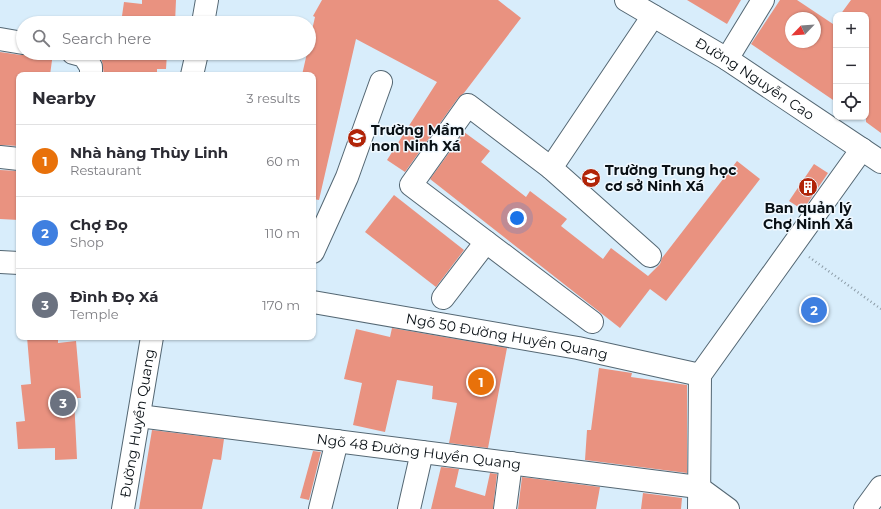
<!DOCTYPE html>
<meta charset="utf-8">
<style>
:root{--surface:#fff;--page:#f7f7f7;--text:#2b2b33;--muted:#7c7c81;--line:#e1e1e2;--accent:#b12408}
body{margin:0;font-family:Montserrat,sans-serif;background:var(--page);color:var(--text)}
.controls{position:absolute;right:12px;top:12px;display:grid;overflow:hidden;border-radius:8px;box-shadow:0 1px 3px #0004}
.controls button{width:36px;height:36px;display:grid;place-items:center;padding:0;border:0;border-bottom:1px solid var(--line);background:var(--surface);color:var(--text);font:20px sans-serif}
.compass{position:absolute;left:785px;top:12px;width:36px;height:36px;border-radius:50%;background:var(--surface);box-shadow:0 1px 3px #0004;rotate:245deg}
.you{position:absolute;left:517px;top:218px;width:14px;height:14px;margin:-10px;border:3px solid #fff;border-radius:50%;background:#1a73e8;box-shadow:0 0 0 6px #1a73e833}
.badge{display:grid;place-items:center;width:26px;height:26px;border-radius:50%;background:var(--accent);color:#fff;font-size:13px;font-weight:700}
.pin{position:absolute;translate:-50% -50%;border:2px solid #fff;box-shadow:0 1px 4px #0006}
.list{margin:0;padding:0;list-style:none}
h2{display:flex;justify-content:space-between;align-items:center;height:52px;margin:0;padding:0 16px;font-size:17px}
h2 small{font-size:13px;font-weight:400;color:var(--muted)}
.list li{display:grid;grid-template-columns:26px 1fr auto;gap:12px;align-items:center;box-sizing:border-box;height:72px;padding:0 16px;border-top:1px solid var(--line)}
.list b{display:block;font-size:15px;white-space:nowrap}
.list p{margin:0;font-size:13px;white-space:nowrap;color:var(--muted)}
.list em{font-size:13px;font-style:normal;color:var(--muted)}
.icon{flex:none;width:22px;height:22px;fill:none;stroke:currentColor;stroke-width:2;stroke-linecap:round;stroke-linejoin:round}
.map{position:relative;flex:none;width:881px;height:509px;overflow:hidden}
.search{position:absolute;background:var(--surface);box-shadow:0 1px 3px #0004;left:16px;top:16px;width:300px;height:44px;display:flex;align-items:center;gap:10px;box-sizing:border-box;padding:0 14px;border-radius:22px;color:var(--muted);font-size:15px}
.panel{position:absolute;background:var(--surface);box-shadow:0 1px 3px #0004;left:16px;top:72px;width:300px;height:268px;border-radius:8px}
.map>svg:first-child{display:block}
.building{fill:#e99280;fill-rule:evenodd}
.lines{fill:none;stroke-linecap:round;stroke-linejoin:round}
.minor-casing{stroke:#546773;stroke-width:24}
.major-casing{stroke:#546773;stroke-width:24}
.path{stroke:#8c9ca7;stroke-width:2.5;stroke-dasharray:1 3;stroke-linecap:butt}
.minor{stroke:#fff;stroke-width:22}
.major{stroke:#fff;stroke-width:22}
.labels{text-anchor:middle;stroke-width:3;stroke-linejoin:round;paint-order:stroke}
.street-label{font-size:14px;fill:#091015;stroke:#f0f8fe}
.poi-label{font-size:14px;font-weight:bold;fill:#091015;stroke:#f0f8fe;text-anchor:start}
</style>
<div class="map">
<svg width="881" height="509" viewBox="0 0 881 509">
<rect width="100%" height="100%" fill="#d8edfb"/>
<g class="building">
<polygon points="142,0 176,0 175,23 121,23 124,2 142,4"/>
<polygon points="322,0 498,0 521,18 464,93 458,98 405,172 387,160 437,82 356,39 319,200 313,199 313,75 302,75 307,53 309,53 309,43 315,17 313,16"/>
<polygon points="687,0 741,0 727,24"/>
<path d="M780,0H797L836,26V102L751,44ZM791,18H815V42H791Z"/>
<polygon points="851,0 881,0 881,133 866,122 866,15 840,15"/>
<polygon points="0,52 21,55 30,53 53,53 50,75 19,75 19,146 0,145"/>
<polygon points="97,53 167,53 166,69 157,69 157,75 104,75 102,61"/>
<polygon points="464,132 490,151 481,162 526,197 530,191 567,219 561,226 603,259 611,248 648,276 660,264 662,258 737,161 760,179 666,301 650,289 620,328 430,179"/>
<polygon points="814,164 828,173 803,210 789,201"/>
<polygon points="0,170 19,171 19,220 0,219"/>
<polygon points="394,195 464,250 436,287 365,232"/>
<polygon points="392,328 507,348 488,448 449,443 457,403 432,399 433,386 397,380 385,432 353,425 362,383 344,379 356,329 390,337"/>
<polygon points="27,337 58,337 58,343 76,341 81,398 74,398 77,459 55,460 55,448 18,449 16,422 25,421 21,385 31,384"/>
<polygon points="599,368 632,373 631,377 687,385 687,473 585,460 587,430 591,430"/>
<polygon points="152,430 224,439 221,460 213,459 202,509 139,509"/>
<polygon points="313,451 321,452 309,500 300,498"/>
<polygon points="441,467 459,469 455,487 485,496 490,473 497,474 493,509 431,509"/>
<polygon points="522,477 600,487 596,509 518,509"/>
<polygon points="643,493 682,498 681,509 641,509"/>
</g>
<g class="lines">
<g class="minor-casing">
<g id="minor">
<polyline points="203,23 207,0"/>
<polyline points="0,39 23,43"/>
<polyline points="73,53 84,56 91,67 91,75"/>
<polyline points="727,59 763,0"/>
<polyline points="192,75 197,53"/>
<polyline points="0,157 19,159"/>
<polyline points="551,168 468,105 411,185 592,322"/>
<polyline points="313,252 347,177 381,82"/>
<polyline points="650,256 551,168 653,16"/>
<polyline points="0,262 19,263"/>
<polyline points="443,298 486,242"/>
<path id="s1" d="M313,302L578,348L700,375"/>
<path id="s2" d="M139,416L698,487L728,509"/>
<path id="s3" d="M123,509L152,337"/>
<polyline points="320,509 337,441"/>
<polyline points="409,509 422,452"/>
<polyline points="505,509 511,463"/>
<polyline points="699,509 700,375 862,149"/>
<polyline points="865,509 881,487"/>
</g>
</g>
<g class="major-casing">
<g id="major">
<path id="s4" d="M626,0L727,59L881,162"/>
</g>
</g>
<polyline class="path" points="809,257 881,309"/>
<use href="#minor" class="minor"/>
<use href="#major" class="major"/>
</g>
<defs>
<g id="school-disc" transform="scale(1)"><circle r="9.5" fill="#b12408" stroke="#f0f8fe"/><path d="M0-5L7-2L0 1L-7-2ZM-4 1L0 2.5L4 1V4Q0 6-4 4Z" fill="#fff"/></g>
<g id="building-disc" transform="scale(1)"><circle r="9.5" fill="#b12408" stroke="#f0f8fe"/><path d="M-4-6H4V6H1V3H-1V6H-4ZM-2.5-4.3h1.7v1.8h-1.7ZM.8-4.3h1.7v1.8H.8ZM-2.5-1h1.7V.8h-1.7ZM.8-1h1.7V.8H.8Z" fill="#fff"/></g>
</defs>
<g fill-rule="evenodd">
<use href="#school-disc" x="357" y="138"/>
<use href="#school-disc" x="591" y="178"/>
<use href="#building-disc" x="808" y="187"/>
</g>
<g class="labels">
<g class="street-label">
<text dy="5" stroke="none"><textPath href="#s4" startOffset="151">Đường Nguyễn Cao</textPath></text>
<text dy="5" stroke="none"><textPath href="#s1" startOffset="197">Ngõ 50 Đường Huyền Quang</textPath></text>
<text dy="5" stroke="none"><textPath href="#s3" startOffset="87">Đường Huyền Quang</textPath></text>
<text dy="5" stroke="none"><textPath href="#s2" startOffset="282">Ngõ 48 Đường Huyền Quang</textPath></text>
</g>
<g class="poi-label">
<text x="371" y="135">Trường Mầm<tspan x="371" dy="16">non Ninh Xá</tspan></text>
<text x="605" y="175">Trường Trung học<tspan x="605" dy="16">cơ sở Ninh Xá</tspan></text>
<text x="808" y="213" text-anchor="middle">Ban quản lý<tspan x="808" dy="16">Chợ Ninh Xá</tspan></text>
</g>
</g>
</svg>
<div class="controls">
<button>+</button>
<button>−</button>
<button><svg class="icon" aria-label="locate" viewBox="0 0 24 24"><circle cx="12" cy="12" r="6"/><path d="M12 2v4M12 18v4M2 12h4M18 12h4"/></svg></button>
</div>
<svg class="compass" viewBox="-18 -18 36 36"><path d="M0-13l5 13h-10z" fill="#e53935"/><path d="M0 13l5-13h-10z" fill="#7c7c81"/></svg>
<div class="you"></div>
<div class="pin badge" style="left:481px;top:382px;background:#e8710a">1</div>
<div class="pin badge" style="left:814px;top:310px;background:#3f7fe0">2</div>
<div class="pin badge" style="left:63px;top:403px;background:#6b7280">3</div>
<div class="search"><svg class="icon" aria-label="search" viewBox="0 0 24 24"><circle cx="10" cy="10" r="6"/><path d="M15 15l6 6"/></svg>Search here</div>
<section class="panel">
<h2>Nearby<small>3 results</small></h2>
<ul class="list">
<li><span class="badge" style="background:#e8710a">1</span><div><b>Nhà hàng Thùy Linh</b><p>Restaurant</p></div><em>60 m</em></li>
<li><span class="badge" style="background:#3f7fe0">2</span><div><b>Chợ Đọ</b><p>Shop</p></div><em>110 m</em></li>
<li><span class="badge" style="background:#6b7280">3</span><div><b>Đình Đọ Xá</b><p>Temple</p></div><em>170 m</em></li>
</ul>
</section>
</div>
